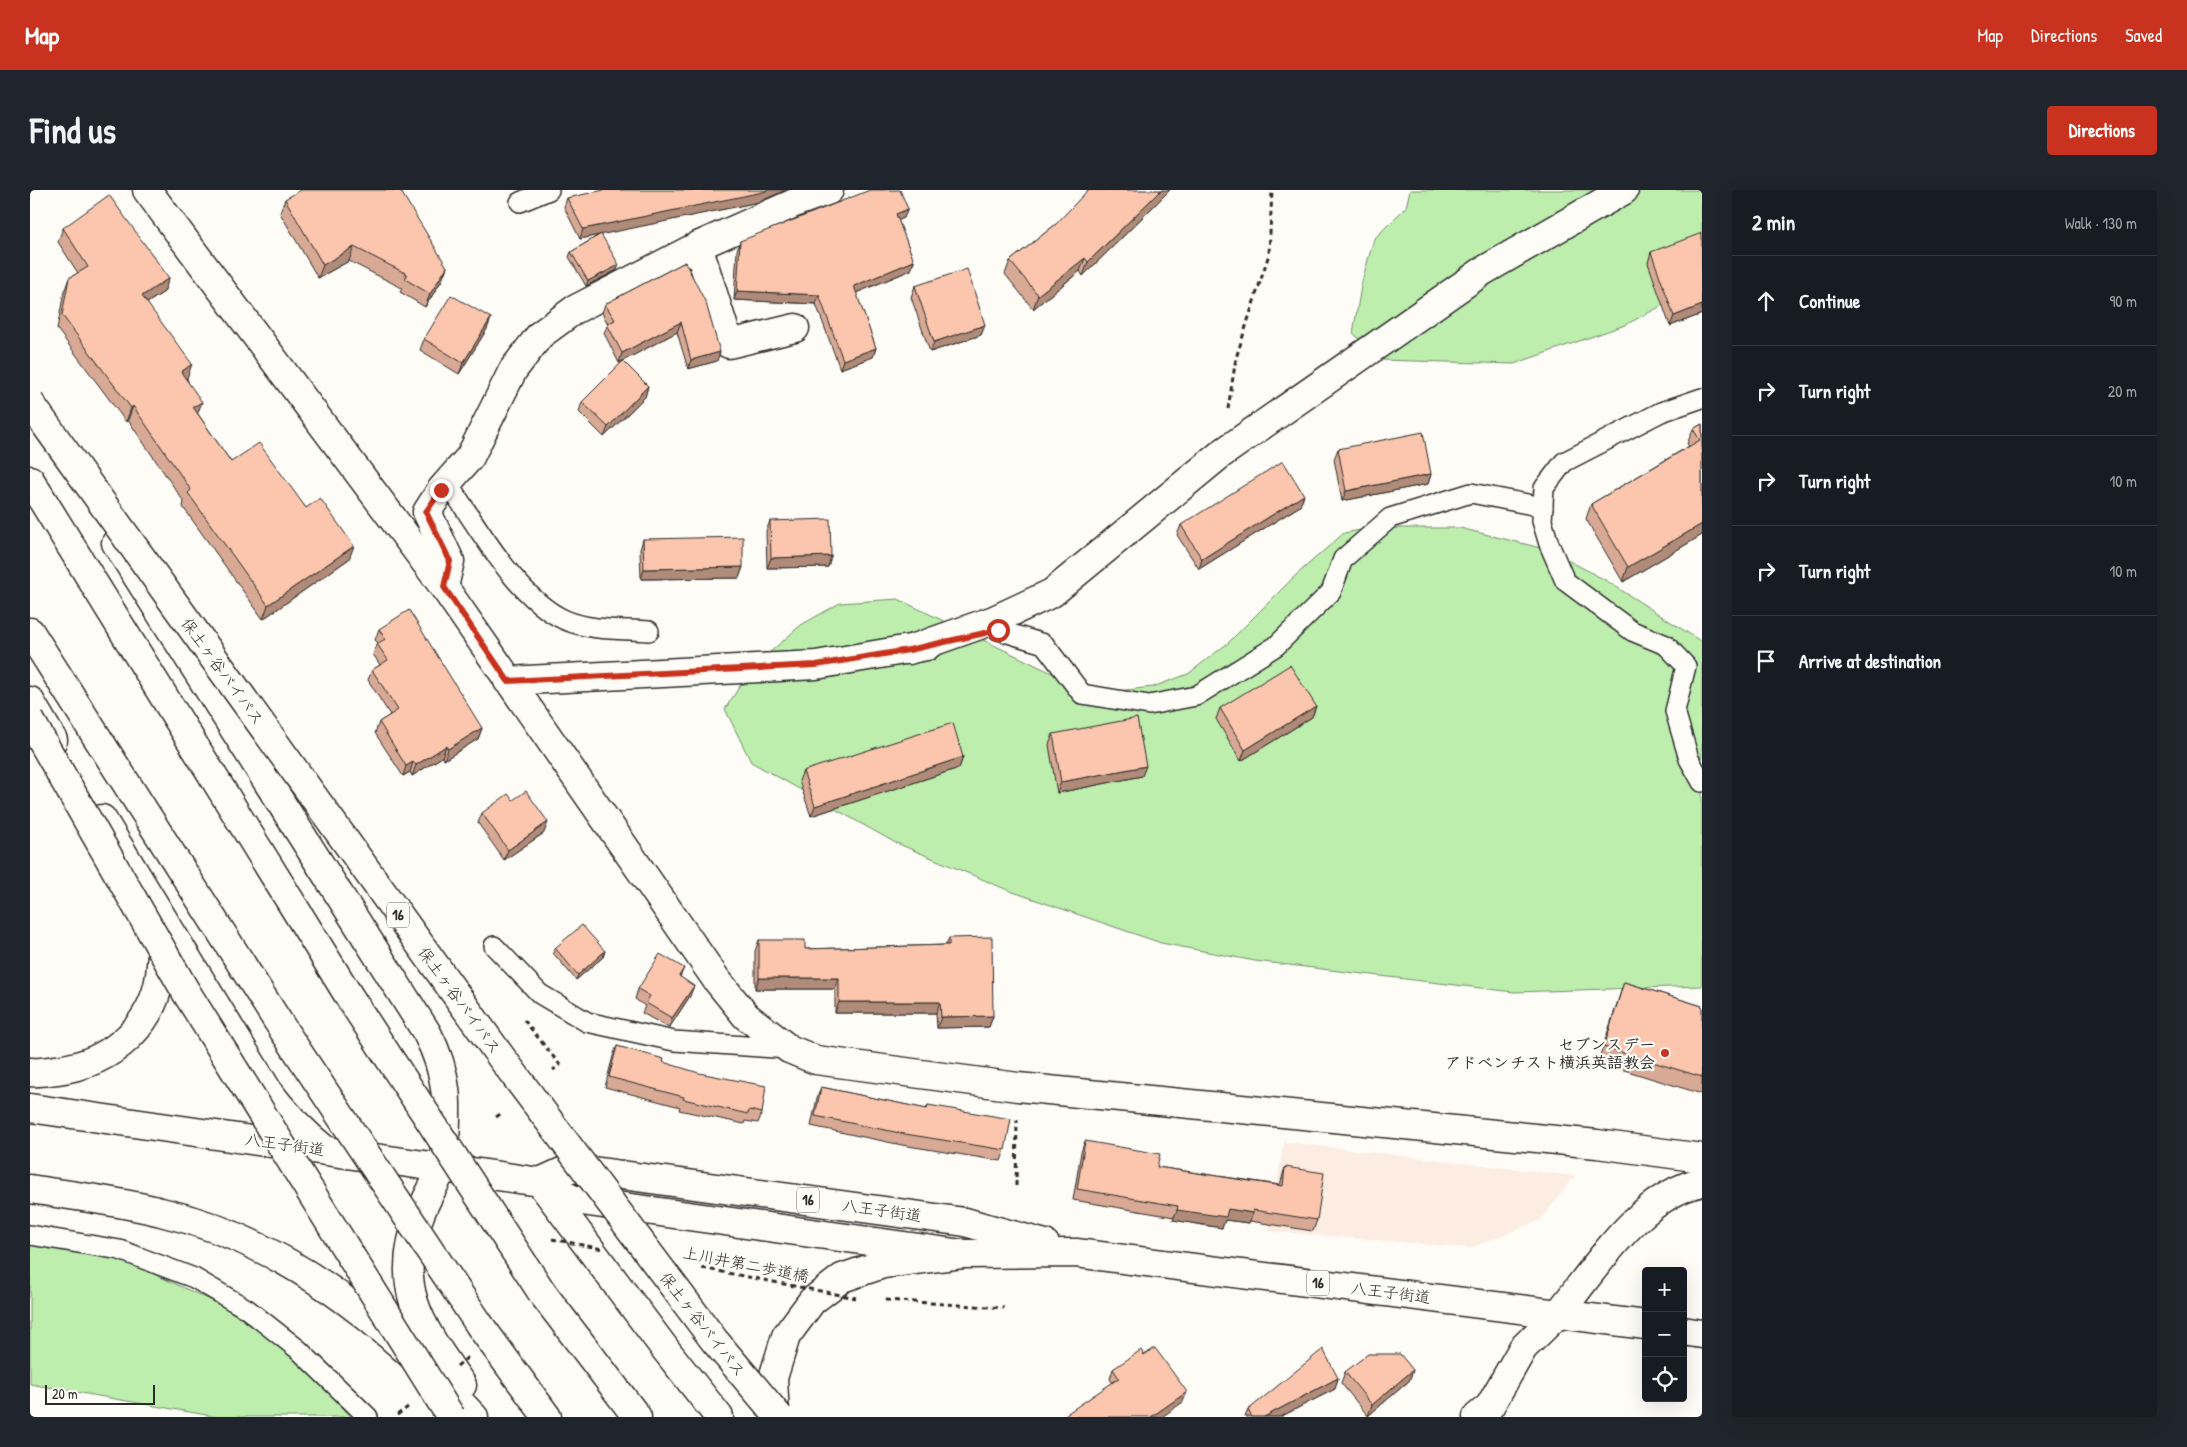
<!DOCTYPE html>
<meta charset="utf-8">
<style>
:root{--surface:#171b24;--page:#20242c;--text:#f1f3f6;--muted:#9ea1a6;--line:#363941;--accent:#c8321e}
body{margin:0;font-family:"Patrick Hand","Klee One",sans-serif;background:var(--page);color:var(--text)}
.controls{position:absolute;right:15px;bottom:15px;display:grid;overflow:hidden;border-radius:5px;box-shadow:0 5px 20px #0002}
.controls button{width:45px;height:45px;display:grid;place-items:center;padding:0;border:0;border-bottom:1px solid var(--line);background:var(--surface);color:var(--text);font:25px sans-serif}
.scale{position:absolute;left:15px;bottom:12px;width:110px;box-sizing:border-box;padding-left:5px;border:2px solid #2b2b2b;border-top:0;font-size:14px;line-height:18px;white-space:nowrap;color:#2b2b2b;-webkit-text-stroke:4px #fdfcf7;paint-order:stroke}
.stop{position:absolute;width:15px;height:15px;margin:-11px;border:4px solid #c8321e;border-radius:50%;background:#fff}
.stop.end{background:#c8321e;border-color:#fff;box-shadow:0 1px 5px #0008}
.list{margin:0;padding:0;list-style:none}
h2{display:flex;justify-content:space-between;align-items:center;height:65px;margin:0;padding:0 20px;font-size:21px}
h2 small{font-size:16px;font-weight:400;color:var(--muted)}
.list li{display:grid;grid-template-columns:32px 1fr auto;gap:15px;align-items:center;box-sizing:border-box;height:90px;padding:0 20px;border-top:1px solid var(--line)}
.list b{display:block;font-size:19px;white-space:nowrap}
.list em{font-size:16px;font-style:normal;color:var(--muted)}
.icon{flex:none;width:28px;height:28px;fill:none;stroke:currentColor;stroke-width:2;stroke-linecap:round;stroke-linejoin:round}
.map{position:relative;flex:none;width:1672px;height:1227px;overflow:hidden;border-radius:5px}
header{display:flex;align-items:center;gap:30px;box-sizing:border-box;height:70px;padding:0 25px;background:var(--accent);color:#fff}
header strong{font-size:24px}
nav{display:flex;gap:28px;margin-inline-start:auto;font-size:18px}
.intro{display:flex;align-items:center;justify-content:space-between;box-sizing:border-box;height:120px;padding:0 30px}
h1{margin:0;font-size:35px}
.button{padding:12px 22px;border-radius:5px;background:var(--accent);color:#fff;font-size:18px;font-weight:700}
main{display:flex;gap:30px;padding:0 30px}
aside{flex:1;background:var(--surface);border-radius:5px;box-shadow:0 5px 20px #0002}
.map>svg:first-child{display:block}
.built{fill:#fcece1}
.green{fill:#bdeead;stroke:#748c6c}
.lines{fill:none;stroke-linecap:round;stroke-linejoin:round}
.service-casing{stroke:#2b2b2b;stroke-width:22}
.minor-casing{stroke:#2b2b2b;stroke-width:31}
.tertiary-casing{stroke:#2b2b2b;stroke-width:31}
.trunk-casing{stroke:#2b2b2b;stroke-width:31}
.motorway-casing{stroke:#2b2b2b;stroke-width:31}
.path{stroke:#2b2b2b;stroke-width:3;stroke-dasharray:5 4;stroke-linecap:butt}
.service{stroke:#fdfcf7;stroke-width:19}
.minor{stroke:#fdfcf7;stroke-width:28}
.tertiary{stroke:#fdfcf7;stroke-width:28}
.trunk{stroke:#fdfcf7;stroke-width:28}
.motorway{stroke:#fdfcf7;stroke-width:28}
.motorway-bridge-casing{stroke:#2b2b2b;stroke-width:31;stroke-linecap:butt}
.path-bridge{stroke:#2b2b2b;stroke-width:3;stroke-dasharray:5 4;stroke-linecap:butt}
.motorway-bridge{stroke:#fdfcf7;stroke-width:28}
.wall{fill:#d8aa95;stroke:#2b2b2b}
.shaded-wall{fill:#b08b79;stroke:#2b2b2b}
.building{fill:#fbc6ad;stroke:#2b2b2b}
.route{stroke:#c8321e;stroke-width:6}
.poi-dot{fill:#c8321e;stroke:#fdfcf7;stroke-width:2}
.labels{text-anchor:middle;stroke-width:4.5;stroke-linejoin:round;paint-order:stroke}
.shield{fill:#fdfcf7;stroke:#6a6a68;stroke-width:1}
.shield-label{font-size:15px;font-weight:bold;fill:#2b2b2b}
.street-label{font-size:16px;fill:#2b2b2b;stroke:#fdfcf7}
.poi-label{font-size:16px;font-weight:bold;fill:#2b2b2b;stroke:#fdfcf7;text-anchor:end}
</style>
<header>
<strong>Map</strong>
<nav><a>Map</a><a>Directions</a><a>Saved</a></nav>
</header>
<div class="intro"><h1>Find us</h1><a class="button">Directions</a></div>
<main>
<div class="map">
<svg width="1672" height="1227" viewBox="0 0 1672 1227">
<rect width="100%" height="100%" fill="#fdfcf7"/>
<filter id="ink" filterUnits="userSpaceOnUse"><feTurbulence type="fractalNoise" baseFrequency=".02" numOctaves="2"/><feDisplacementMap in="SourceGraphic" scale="10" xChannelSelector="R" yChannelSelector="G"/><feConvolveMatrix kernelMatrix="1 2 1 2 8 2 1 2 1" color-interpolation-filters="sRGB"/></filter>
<g filter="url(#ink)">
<polygon class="built" points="1254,952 1545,986 1510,1030 1441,1058 1239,1041"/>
<g class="green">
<polygon points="1380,0 1672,0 1672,95 1595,135 1484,174 1350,170 1323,143 1332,91 1344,49 1376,17"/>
<polygon points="1341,338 1430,338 1519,360 1577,391 1672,452 1672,796 1484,802 1225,771 1131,753 980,701 864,652 721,572 695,519 721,479 771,435 810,413 868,409 1024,484 1078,502 1123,497 1158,484 1198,453 1265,386 1314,343"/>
<polygon points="0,1055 94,1070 193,1116 270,1171 321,1227 188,1227 0,1194"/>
</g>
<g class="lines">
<g class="service-casing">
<g id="service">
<polyline points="490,12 519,0"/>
<polyline points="1672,208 1631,222 1534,272 1514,298 1512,331 1519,354 1535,391 1602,441 1636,455 1656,476 1645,521 1659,569 1672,592"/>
<path d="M417,292C447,335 487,409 535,430C561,441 592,439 619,441"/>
<polyline points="968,440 1014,454 1052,504 1119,515 1166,506 1246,456 1301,402 1313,369 1360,328 1441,303 1513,317"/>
<polyline points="464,756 510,804 557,832 644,851 759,859"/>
<polyline points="0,1045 90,1060 164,1088 217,1119 269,1160 338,1227"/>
</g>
</g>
<g class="minor-casing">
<g id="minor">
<polyline points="668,56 699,154 765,138"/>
<polyline points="414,397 420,371 397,322 411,300 440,267 483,180 510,145 544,120 668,56 769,11 799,0"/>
<polyline points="879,460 964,430 1022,403 1191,264 1453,81 1594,0"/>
<polyline points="478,491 786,475 897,456"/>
<polyline points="1447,1227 1460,1216 1493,1158 1529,1123"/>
</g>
</g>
<g class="tertiary-casing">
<g id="tertiary">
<polyline points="117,0 414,397 686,789 716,826 759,859 786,870 988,897 1567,954 1672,968"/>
<path d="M1529,1123C1567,1076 1610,1005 1672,992"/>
</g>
</g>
<g class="trunk-casing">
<g id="trunk">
<path d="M86,353L397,843C421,889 417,919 414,968"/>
<polyline points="0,511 23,550"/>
<path d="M72,629L238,901C255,924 273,942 295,960"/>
<path d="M0,882C9,883 18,881 27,880C83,873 128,833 131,775C132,766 133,757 131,748"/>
<polyline points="0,918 510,992 544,1010 932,1064 1046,1063 1616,1135"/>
<polyline points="510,992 541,978 935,1032 1015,1054"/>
<polyline points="1653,1141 1672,1144"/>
</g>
</g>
<g class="motorway-casing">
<g id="motorway">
<polyline points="0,290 322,811"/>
<polyline points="0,442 254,841"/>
<path d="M413,977C406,992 397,1007 391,1022C361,1097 390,1135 432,1195"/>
<polyline points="510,992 636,1160 689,1227"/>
<path d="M0,999C44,1006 88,1011 131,1022C256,1051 358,1135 444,1227"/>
<polyline points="513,1104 607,1227"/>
<polyline points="451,1137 517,1227"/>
<polyline points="745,1227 743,1188 756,1146 782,1111 812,1088 853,1074 932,1064"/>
</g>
</g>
<g class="path">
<polyline points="1198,219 1206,168 1239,64 1242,0"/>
<polyline points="494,830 530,875 523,880"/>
<polyline points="466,927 472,923"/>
<polyline points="986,996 987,930"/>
<polyline points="855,1110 974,1118"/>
<polyline points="367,1225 378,1217"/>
</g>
<use href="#service" class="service"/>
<use href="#minor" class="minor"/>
<use href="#tertiary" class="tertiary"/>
<use href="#trunk" class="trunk"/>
<use href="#motorway" class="motorway"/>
<g class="motorway-bridge-casing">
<g id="motorway-bridge">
<polyline points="0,213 471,867 684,1150 749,1227"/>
<polyline points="0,530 156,802 421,1227"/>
<polyline points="322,811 513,1104"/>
<polyline points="254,841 451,1137"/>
</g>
</g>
<g class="path-bridge">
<polyline points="522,1049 573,1059"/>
<polyline points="672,1078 826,1108"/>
<polyline points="427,1176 438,1167"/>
</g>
<use href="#motorway-bridge" class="motorway-bridge"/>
</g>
<g class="wall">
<polygon points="1140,0 1053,86 1050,81 1003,119 975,84 980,71 1026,34"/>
<polygon points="537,8 729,12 571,44 587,80 556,96 539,67 541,62 569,45 550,49 534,17"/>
<polygon points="255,9 417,77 412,90 395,117 370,102 372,98 319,71 288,88 250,23"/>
<polygon points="874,28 868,30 884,71 881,80 826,103 846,158 843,167 810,179 786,114 704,110 707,60 710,51"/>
<polygon points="33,38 139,88 134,102 117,113 157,188 168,224 201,272 276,318 319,369 233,429 153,317 154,312 98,230 96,232 27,139 34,102 39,88 48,83 28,52"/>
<polygon points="1621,62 1672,124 1640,136 1618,73"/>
<polygon points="655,72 687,171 658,179 647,142 589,173 574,143 578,134 572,123 575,114"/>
<polygon points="885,96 955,135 951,145 900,162 881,107"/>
<polygon points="461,128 457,139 429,184 390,160 394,149"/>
<polygon points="618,196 615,207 574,247 549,222 552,212"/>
<polygon points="1672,234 1672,345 1593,392 1556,329 1561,314 1659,256 1657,254 1663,239"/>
<polygon points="1308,259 1401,284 1398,294 1312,311 1304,269"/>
<polygon points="1270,316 1169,379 1147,345 1151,335"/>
<polygon points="740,331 801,366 798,377 737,378 736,341"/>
<polygon points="613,349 713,377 709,388 611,389 610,360"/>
<polygon points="349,439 452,538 448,549 414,570 412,567 382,586 380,582 373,586 345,543 349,532 360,525 338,490 342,480 350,475 343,464 348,453 345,450"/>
<polygon points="1286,516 1282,527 1211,571 1186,529 1190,518"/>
<polygon points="1023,544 1112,586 1027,603 1019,555"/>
<polygon points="933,567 929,578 781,626 769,591 773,581"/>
<polygon points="483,610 514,643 474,670 448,633 452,623"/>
<polygon points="919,748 963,826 959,837 907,838 906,823 805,823 805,799 725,799 725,761 729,750 775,759 916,755"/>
<polygon points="525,758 575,761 573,767 546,790 523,763"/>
<polygon points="654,778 650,787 660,806 639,838 612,823 615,816 605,809 608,799"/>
<polygon points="1594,792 1672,816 1672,904 1568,872"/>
<polygon points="587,856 633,872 732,923 728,933 715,931 714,934 649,920 650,917 575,897 583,866"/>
<polygon points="791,897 896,919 898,915 975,960 971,971 872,955 781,936 787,908"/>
<polygon points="1055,951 1127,977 1250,995 1252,988 1255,977 1287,1030 1283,1041 1220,1031 1219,1033 1195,1030 1192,1038 1143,1030 1144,1027 1043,1010 1051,962"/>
<polygon points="1114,1165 1153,1212 1082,1192 1080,1189 1083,1179"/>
<polygon points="1383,1180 1379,1191 1338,1226 1311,1193 1315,1182"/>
<polygon points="1308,1188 1305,1199 1250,1227 1215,1227 1218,1220"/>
</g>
<g class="shaded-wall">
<polygon points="738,0 756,0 729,12 550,49 553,39"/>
<polygon points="1131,0 1140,0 1053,86 1058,72"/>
<polygon points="878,19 874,28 863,33 866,24"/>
<polygon points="324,57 319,71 288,88 293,75"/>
<polygon points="1055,68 1050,81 1003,119 1008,105"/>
<polygon points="884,71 881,80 821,105 824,96"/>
<polygon points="589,75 587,80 556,96 558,91"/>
<polygon points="417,77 412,90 395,117 400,104"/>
<polygon points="139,88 134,102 106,120 112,106"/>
<polygon points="707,101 789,105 786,114 704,110"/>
<polygon points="1672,115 1672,124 1640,136 1644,126"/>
<polygon points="461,128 457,139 429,184 433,173"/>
<polygon points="651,132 647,142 589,173 592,163"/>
<polygon points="955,135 951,145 900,162 904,152"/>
<polygon points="846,158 843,167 810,179 813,170"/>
<polygon points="690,162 687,171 658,179 661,170"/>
<polygon points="162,174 157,188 146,196 151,182"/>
<polygon points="618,196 615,207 574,247 578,237"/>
<polygon points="172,212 167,225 163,217"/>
<polygon points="103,216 98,230 96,232 101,218"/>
<polygon points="1401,284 1398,294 1312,311 1316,301"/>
<polygon points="1274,305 1270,316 1169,379 1172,369"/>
<polygon points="1672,334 1672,345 1593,392 1598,377"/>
<polygon points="324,356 319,369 233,429 238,415"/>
<polygon points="801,366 798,377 737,378 741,368"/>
<polygon points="713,377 709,388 611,389 614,379"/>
<polygon points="1286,516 1282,527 1211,571 1215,560"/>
<polygon points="452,538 448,549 414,570 418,559"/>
<polygon points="416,556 412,567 382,586 386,575"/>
<polygon points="933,567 929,578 781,626 785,616"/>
<polygon points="383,572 380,582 373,586 376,576"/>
<polygon points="1116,576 1112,586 1027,603 1031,592"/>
<polygon points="518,632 514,643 474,670 478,660"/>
<polygon points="575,761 573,767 546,790 548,785"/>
<polygon points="729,788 809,788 805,799 725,799"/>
<polygon points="664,796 660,806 639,838 642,828"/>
<polygon points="809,812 910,812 906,823 805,823"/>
<polygon points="963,826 959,837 907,838 911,827"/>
<polygon points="1198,1019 1223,1023 1219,1033 1195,1030 1192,1038 1143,1030 1147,1020"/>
<polygon points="1383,1180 1379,1191 1338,1226 1342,1215"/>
<polygon points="1308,1188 1305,1199 1250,1227 1234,1227"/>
<polygon points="1157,1202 1153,1212 1132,1227 1121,1227"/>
</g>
<g class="building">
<polygon points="271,0 370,0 417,77 400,104 375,89 377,84 324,57 293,75 255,9"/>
<polygon points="574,0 738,0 733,2 553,39 537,8"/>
<polygon points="840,0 870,0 878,19 866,24 884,71 824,96 846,158 813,170 789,105 707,101 710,51"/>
<polygon points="1058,0 1131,0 1058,72 1055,68 1008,105 980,71 1026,34"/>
<polygon points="79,5 139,88 112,106 162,174 151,182 172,212 163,217 201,272 229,253 276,318 290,308 324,356 238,415 158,303 161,300 103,216 101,218 32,125 39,88 58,77 33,38"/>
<polygon points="1672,43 1672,115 1644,126 1621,62"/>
<polygon points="571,44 589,75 558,91 541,62"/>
<polygon points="655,72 676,113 690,162 661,170 651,132 592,163 577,134 585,130 575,114"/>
<polygon points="937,79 955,135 904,152 885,96"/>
<polygon points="421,105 461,128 433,173 394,149"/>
<polygon points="593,171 618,196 578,237 552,212"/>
<polygon points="1672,234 1672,334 1598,377 1561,314 1670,250 1663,239"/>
<polygon points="1393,242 1401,284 1316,301 1308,259"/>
<polygon points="1253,271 1274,305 1172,369 1151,335"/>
<polygon points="800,329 801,366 741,368 740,331"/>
<polygon points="713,347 713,377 614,379 613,349"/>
<polygon points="379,420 452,538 418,559 416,556 386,575 383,572 376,576 349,532 368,520 342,480 358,470 347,454 355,449 349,439"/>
<polygon points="1260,475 1286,516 1215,560 1190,518"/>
<polygon points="1107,528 1116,576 1031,592 1023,544"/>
<polygon points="923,533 933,567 785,616 773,581"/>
<polygon points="496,601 518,632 478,660 452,623 478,604 483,610"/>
<polygon points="552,735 575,761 548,785 525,758"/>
<polygon points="962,747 963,826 911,827 910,812 809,812 809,788 729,788 729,750 775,750 775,759 919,755 919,748"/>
<polygon points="630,764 654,778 649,786 664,796 642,828 616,813 620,806 608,799"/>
<polygon points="1594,792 1672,816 1672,887 1574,857"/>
<polygon points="587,856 634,869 633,872 669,883 736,896 732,923 719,920 718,924 653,909 654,907 579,887"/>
<polygon points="791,897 897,919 898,915 981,929 975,960 875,944 785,926"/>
<polygon points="1055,951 1130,964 1127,977 1253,996 1255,977 1294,983 1287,1030 1223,1020 1223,1023 1198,1019 1196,1027 1147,1020 1148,1016 1047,999"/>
<polygon points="1125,1158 1157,1202 1121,1227 1032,1227 1089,1188 1083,1179 1111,1160 1114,1165"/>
<polygon points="1293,1159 1308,1188 1234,1227 1222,1227 1218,1220"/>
<polygon points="1338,1164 1370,1164 1383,1180 1342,1215 1315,1182"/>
</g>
</g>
<g class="lines" filter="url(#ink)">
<polyline class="route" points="411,300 396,322 420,371 414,397 478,491 786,475 879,460 968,440"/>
</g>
<circle class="poi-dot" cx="1635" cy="863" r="5"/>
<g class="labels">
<g class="shield">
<rect x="357" y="712.5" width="22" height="25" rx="4"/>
<rect x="767" y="997.5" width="22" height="25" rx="4"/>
<rect x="1277" y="1080.5" width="22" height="25" rx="4"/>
</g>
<g class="shield-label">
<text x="368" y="730">16</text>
<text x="778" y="1015">16</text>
<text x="1288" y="1098">16</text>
</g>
<g class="street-label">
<text transform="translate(193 481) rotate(54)" y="6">保土ヶ谷バイパス</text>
<text transform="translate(430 810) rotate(54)" y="6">保土ヶ谷バイパス</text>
<text transform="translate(255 954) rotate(8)" y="6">八王子街道</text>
<text transform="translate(852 1020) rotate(8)" y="6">八王子街道</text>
<text transform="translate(716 1074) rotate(11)" y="6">上川井第二歩道橋</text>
<text transform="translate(1361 1102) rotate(7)" y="6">八王子街道</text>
<text transform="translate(673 1134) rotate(52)" y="6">保土ヶ谷バイパス</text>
</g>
<g class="poi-label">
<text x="1625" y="860">セブンスデー<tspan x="1625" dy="18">アドベンチスト横浜英語教会</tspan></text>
</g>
</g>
</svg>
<div class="controls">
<button>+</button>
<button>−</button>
<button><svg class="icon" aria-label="locate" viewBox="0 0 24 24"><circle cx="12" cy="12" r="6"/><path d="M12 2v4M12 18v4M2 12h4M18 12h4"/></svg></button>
</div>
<div class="scale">20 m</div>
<div class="stop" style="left:968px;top:440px"></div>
<div class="stop end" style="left:411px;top:300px"></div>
</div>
<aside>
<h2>2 min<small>Walk · 130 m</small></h2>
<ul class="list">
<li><svg class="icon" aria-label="ahead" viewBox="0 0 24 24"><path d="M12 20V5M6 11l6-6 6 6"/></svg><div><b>Continue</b></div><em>90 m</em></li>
<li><svg class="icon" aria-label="right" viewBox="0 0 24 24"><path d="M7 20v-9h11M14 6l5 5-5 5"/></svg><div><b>Turn right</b></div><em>20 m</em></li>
<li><svg class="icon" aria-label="right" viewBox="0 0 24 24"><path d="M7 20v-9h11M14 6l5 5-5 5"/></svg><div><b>Turn right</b></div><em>10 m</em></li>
<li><svg class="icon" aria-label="right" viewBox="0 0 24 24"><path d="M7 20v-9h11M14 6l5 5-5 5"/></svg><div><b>Turn right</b></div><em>10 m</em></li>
<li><svg class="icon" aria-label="arrive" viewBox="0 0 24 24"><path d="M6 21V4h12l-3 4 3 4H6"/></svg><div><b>Arrive at destination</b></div></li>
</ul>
</aside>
</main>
